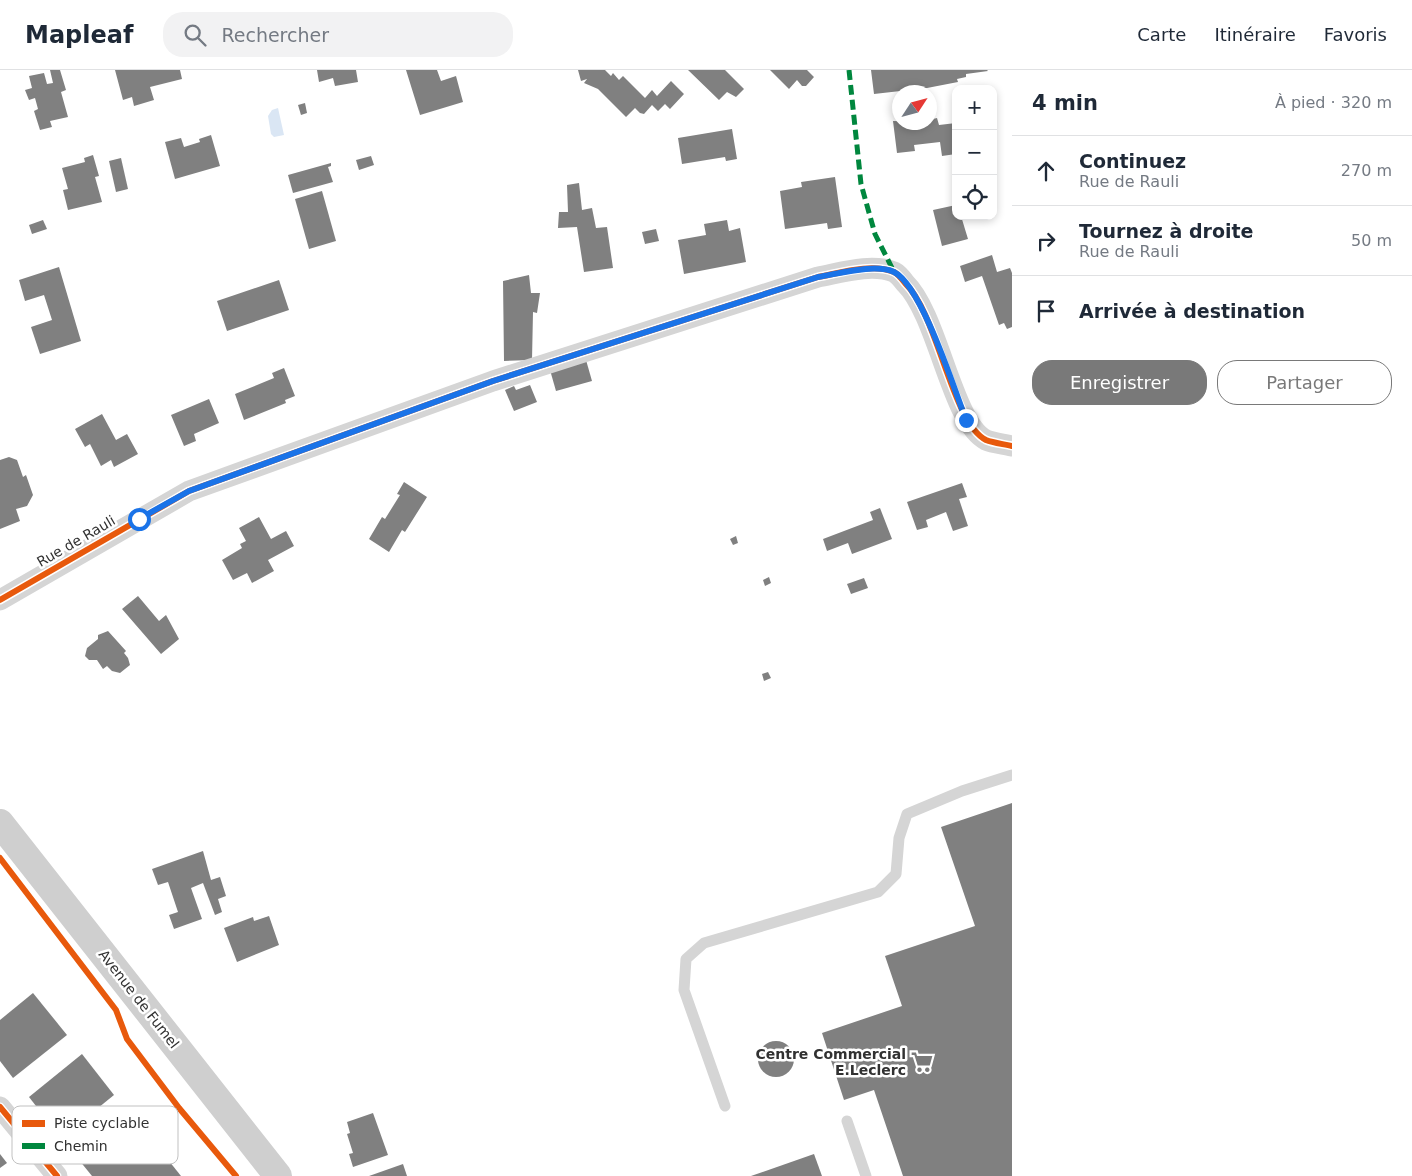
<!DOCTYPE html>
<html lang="fr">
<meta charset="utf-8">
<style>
:root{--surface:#fff;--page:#f2f2f3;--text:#1f2937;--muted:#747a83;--line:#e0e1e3;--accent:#797979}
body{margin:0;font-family:"DejaVu Sans",sans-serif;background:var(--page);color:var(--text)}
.controls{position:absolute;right:15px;top:15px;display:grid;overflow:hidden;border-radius:10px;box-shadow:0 2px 8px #0003}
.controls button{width:45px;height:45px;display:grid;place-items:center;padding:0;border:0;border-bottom:1px solid var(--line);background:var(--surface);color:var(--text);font:25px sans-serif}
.compass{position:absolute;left:892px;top:15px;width:45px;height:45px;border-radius:50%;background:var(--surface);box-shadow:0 2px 8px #0003;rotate:54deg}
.stop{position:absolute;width:15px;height:15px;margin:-11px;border:4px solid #1a73e8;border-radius:50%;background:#fff}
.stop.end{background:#1a73e8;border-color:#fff;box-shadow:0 1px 5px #0008}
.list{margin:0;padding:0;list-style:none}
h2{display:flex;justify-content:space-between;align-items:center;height:65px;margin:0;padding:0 20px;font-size:21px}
h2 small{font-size:16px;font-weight:400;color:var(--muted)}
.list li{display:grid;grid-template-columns:32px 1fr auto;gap:15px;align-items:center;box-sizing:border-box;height:70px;padding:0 20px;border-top:1px solid var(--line)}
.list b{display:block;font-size:19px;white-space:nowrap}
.list p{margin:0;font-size:16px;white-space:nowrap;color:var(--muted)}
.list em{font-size:16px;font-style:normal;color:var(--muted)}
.actions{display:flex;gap:10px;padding:15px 20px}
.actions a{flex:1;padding:11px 0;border:1px solid var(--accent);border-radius:20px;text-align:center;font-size:18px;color:var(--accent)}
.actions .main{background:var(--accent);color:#fff}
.icon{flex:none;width:28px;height:28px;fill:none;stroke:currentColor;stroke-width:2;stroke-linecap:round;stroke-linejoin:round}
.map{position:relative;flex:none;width:1012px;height:1106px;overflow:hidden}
header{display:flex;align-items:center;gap:30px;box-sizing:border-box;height:70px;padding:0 25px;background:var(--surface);border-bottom:1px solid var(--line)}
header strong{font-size:24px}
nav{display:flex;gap:28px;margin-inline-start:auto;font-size:18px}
.search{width:350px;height:45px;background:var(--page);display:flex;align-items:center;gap:12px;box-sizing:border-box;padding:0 18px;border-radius:20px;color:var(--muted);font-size:19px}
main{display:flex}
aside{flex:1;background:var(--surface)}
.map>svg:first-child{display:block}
.water{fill:#dae6f4}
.building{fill:#808080}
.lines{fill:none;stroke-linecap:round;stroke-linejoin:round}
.service{stroke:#d5d5d5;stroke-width:11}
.minor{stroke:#d5d5d5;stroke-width:21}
.secondary{stroke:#cfcfcf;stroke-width:28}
.quiet{stroke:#00873e;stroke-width:5;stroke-dasharray:10 5;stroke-linecap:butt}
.cycleway-casing{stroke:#fff;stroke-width:9}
.cycleway{stroke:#e8590c;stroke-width:6}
.route{stroke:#1a73e8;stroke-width:6}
.labels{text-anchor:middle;stroke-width:5;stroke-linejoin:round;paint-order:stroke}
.street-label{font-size:14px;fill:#313131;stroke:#fff}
.poi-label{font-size:14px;font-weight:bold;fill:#313131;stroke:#fff;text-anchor:end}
.key{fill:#fff;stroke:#c1c1c1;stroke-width:1}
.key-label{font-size:14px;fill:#313131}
</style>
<header>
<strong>Mapleaf</strong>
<div class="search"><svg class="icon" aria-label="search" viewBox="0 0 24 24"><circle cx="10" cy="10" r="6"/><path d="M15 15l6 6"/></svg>Rechercher</div>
<nav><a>Carte</a><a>Itinéraire</a><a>Favoris</a></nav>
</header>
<main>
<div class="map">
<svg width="1012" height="1106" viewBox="0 0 1012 1106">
<rect width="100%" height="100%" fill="#fff"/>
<polygon class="water" points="278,38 284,65 274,67 271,64 268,46 272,40"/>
<g class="building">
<polygon points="50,0 60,0 66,20 61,22 68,47 50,51 52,57 40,60 34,41 38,39 35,28 29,30 25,20 32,18 29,6 44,3 47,14 53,13"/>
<polygon points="115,0 180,0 182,9 150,17 154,30 134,36 132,27 123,30"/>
<polygon points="317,0 356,0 358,12 335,16 333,8 319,12"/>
<polygon points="406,0 437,0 441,11 456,6 463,32 420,45"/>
<polygon points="578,0 605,0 611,6 613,3 619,10 623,6 645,28 652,20 657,26 671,11 684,24 670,39 665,34 658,41 652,35 644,44 640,43 635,38 626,47 598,19 584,13 587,9 581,11"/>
<polygon points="688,0 725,0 744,19 736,27 727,22 719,30"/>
<polygon points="770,0 807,0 814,7 806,16 802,16 797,10 789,19"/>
<polygon points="871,0 987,0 988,1 966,4 966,7 957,9 958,12 927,18 874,24"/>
<polygon points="305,33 307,43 301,45 298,35"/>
<polygon points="937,48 939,55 956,53 956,84 942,86 940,72 914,75 915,81 897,83 893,51 929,52 929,50"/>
<polygon points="732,59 737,89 726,91 725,87 682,94 678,68"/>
<polygon points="211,65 220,96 175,109 165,72 181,68 184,77 200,72 199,69"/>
<polygon points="93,85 99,106 95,107 102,132 68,140 63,120 68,119 62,98 85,92 84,88"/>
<polygon points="371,86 374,95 359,100 356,90"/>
<polygon points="121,88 128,119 116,122 109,91"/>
<polygon points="331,93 331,96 328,97 333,112 293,123 288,105"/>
<polygon points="835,107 842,157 828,159 827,153 785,159 780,121 802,117 801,112"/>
<polygon points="579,113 582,140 592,138 596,158 607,157 613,198 584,202 577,157 558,158 559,142 568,142 567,115"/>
<polygon points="322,121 336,171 309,179 295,129"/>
<polygon points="956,135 956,146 961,146 968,169 942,176 933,140"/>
<polygon points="43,150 47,159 32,164 29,155"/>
<polygon points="727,150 729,161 740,158 746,192 684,204 678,170 706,165 704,154"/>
<polygon points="656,159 659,171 645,174 642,162"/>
<polygon points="992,185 997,202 1010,198 1012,203 1012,257 1007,259 1004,253 999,255 982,206 965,212 960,196"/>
<polygon points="59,197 81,271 40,284 31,257 52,250 44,225 25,231 19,210"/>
<polygon points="529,205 531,223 540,223 537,243 533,242 532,290 504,291 503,211"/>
<polygon points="279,210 289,240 227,261 217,231"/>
<polygon points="586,290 592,311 556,321 550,300"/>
<polygon points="284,298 295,326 285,330 286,333 244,350 235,324 274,308 272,303"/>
<polygon points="530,315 537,332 514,341 505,320 514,316 516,320"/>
<polygon points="209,329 219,353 194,364 196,371 184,376 171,345"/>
<polygon points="102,344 116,370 127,364 138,384 114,397 111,390 101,396 90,374 85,377 75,359"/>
<polygon points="9,387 17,390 23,407 26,405 33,425 27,436 16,439 20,451 0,459 0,390"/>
<polygon points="404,412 427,427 405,462 402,460 389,482 369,469 382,447 385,449 400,425 397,424"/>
<polygon points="962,413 967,427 959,429 968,456 953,461 946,442 926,450 928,457 917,460 907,432"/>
<polygon points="880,438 892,469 852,484 848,473 827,481 823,469 873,450 870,442"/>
<polygon points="259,447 271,469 286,461 294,476 268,490 274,501 252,513 247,503 233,510 222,490 242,478 240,474 246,471 239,458"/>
<polygon points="736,466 738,473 733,475 730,469"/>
<polygon points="769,507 771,513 765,516 763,510"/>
<polygon points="864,508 868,518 851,524 847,514"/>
<polygon points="138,526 159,551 166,545 179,569 161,584 122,539"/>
<polygon points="108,561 126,581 124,583 128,588 130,595 120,603 112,601 107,596 103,599 97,590 89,590 85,586 87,578 98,569 98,565"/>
<polygon points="768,602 771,608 764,611 762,604"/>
<polygon points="1012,733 1012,1106 903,1106 874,1020 844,1030 822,963 902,936 885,886 975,856 941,757"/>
<polygon points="203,781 211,810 220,807 226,826 218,829 222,842 215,845 203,813 191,818 202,849 174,859 169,845 178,842 168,812 158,815 152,799"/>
<polygon points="269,846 279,875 237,892 224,858 253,847 254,851"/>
<polygon points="33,923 67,965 13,1008 0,991 0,950"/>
<circle cx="776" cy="989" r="18"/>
<polygon points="82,984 114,1025 61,1068 29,1027"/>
<polygon points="373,1043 388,1085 353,1097 349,1084 353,1083 347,1064 350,1063 347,1052"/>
<polygon points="133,1046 181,1106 92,1106 79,1090"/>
<polygon points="0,1084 7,1093 0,1098"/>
<polygon points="814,1084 822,1106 751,1106"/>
<polygon points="403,1094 407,1106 369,1106"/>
</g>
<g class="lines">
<g class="service">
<polyline points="725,1036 684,920 686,889 704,873 878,822 896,804 899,768 907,744 962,721 1012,705"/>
<polyline points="847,1051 866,1106"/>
</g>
<g class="minor">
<path d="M0,530L189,421L493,311L818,207C840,203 871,193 894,202C898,204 902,209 905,213C938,245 952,353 986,370C993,373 1004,374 1012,376"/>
<polyline points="0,1037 57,1106"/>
</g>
<polyline class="secondary" points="0,753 278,1106"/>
<polyline class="quiet" points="849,0 861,114 875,164 894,202"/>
<g class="cycleway-casing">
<g id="cycleway">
<path d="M0,530L189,421L493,311L818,207C840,203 871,193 894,202C898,204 902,209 905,213C938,245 952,353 986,370C993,373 1004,374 1012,376"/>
<polyline points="0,788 116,940 127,969 179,1038 236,1106"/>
<polyline points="0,1037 57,1106"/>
</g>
</g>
<use href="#cycleway" class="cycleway"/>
</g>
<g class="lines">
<path class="route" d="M139,449L189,421L493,311L818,207C838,204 875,193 894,202C922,216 954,319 966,350"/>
</g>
<defs>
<g id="supermarket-bare" transform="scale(1.725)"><path d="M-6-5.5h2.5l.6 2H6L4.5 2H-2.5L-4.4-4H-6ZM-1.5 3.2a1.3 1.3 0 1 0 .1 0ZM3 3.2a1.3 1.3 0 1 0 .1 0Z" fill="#797979" stroke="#fff" stroke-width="2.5" paint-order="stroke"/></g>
</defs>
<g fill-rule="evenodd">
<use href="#supermarket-bare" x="922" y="992"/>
</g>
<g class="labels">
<g class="street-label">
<text transform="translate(76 471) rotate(-30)" y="5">Rue de Rauli</text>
<text transform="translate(139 929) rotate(52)" y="5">Avenue de Fumel</text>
</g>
<g class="poi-label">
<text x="906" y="989">Centre Commercial<tspan x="906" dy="16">E.Leclerc</tspan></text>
</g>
</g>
<rect x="12" y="1036" width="166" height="58" rx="8" class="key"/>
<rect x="22" y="1050" width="23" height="7" fill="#e8590c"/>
<rect x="22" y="1073" width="23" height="6" fill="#00873e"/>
<g class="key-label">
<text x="54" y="1058">Piste cyclable</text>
<text x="54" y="1081">Chemin</text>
</g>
</svg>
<div class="controls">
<button>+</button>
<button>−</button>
<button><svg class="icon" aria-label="locate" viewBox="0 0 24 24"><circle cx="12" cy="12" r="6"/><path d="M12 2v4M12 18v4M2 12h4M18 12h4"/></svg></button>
</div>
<svg class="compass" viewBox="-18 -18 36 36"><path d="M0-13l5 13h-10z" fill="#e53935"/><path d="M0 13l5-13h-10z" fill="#747a83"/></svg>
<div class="stop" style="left:139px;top:449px"></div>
<div class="stop end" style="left:966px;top:350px"></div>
</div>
<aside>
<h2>4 min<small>À pied · 320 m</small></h2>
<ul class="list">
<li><svg class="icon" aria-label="ahead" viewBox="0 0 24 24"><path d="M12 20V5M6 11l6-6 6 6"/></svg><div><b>Continuez</b><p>Rue de Rauli</p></div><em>270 m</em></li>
<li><svg class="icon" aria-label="right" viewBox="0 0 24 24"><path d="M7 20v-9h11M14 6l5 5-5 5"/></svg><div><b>Tournez à droite</b><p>Rue de Rauli</p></div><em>50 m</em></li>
<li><svg class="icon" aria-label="arrive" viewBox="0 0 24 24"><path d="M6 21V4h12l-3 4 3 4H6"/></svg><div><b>Arrivée à destination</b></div></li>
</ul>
<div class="actions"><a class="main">Enregistrer</a><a>Partager</a></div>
</aside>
</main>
